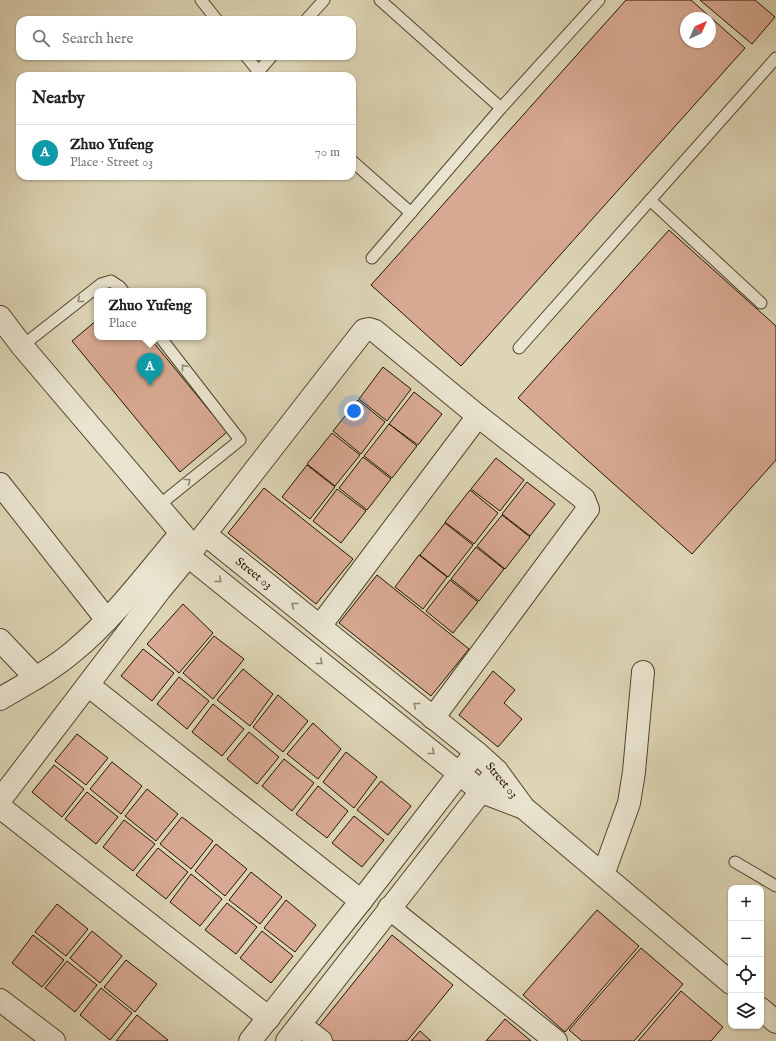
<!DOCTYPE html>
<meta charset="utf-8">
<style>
:root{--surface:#fff;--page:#f6f6f6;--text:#202124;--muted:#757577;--line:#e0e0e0;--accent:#b45309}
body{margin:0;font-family:"IM FELL English",serif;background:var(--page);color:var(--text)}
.controls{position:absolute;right:12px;bottom:12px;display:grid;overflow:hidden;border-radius:8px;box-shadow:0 1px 3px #0004}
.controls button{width:36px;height:36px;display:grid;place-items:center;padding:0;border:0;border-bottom:1px solid var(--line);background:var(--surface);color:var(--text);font:20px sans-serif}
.compass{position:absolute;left:680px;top:12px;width:36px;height:36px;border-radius:50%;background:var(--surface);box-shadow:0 1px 3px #0004;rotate:45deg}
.you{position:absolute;left:354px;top:411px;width:14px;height:14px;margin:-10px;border:3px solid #fff;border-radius:50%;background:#1a73e8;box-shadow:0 0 0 6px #1a73e833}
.badge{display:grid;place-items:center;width:26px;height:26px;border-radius:50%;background:var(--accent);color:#fff;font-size:13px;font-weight:700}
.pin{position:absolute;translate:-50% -33px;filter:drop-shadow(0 1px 2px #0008)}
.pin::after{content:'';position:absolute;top:21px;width:14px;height:12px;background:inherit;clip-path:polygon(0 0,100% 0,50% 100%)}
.popup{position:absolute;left:94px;top:288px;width:112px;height:52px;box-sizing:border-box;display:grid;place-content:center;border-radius:8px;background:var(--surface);filter:drop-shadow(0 1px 3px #0005);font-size:13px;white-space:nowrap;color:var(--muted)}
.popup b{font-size:15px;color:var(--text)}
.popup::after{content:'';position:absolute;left:50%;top:100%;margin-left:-8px;border:8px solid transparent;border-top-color:var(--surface)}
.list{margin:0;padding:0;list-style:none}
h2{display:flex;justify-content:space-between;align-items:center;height:52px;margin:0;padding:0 16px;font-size:17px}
h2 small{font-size:13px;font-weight:400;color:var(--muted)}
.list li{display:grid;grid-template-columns:26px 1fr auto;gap:12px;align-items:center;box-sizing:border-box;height:56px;padding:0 16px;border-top:1px solid var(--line)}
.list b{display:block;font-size:15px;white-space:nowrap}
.list p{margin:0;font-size:13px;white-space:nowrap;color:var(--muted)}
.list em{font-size:13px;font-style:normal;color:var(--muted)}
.icon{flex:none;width:22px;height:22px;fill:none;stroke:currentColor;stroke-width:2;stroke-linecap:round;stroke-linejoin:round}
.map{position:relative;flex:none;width:776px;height:1041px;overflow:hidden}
.search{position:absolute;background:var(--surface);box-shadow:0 1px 3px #0004;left:16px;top:16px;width:340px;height:44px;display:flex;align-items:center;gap:10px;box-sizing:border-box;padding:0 14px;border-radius:12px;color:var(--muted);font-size:15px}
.panel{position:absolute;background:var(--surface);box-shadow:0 1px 3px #0004;left:16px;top:72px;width:340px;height:108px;border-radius:12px}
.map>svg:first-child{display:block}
.building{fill:#d8a992;stroke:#241400;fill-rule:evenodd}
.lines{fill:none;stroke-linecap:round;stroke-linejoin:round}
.lane-casing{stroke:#52442d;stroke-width:13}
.street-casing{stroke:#52442d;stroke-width:24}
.lane{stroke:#e9e4cf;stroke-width:11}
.street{stroke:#e9e4cf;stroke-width:22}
.oneway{stroke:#908672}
.labels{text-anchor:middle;stroke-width:4;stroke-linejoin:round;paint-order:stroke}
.street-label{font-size:12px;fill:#241400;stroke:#e9e4cf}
</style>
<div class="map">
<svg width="776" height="1041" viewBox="0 0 776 1041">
<rect width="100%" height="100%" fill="#ddd5b5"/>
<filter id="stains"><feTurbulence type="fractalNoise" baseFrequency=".005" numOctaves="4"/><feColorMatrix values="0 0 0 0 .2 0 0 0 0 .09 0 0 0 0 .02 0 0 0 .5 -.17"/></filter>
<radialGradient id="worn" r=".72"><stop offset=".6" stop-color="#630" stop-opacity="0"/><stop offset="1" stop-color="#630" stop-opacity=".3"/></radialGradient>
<g class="building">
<path d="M626,0H691L745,48L461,366L371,285ZM686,18H710V42H686Z"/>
<polygon points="700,0 755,0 775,17 752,44"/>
<polygon points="669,230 776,326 776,460 692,554 518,398"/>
<polygon points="97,320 97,337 149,337 227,432 180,472 72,341"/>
<polygon points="383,367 411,389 387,421 359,399"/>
<polygon points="414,392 442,414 418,445 389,424"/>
<polygon points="358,400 385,422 361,454 333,431"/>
<polygon points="389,424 417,446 392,478 364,456"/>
<polygon points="332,433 360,455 335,486 307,464"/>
<polygon points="363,457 391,479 367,510 339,488"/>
<polygon points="496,458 524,480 500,511 471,489"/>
<polygon points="307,465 335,487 310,519 282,497"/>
<polygon points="527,482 555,504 530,536 502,514"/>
<polygon points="264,488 353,559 316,604 228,533"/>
<polygon points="337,489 366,511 341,543 313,521"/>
<polygon points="470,490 498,513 474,544 445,522"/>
<polygon points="502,515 530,537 505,569 477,546"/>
<polygon points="445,523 473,545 448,577 420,555"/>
<polygon points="476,547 504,569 479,601 451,579"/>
<polygon points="419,555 447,577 423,609 395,587"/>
<polygon points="377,575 469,649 431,696 339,623"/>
<polygon points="450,580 478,602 453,633 426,611"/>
<polygon points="183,604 213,633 179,673 147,644"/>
<polygon points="214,636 244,659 213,699 183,673"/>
<polygon points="143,649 174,673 152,701 121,676"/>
<polygon points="243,669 273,694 250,726 217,700"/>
<polygon points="493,671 515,690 504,703 522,719 498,747 459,715"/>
<polygon points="179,677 209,701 187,729 157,704"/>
<polygon points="278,695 308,721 283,752 253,727"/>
<polygon points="213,704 244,729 222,756 192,732"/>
<polygon points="313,723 341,749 318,779 287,754"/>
<polygon points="249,732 279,757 257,784 227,759"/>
<polygon points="77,734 108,758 86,785 55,761"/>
<polygon points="346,752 377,777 354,808 323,782"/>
<polygon points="284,759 314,783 292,811 262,786"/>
<polygon points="112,762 142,786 121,814 90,789"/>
<polygon points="54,765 84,789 62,817 32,792"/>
<polygon points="381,781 411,806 388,835 357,810"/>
<polygon points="318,786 348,811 327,838 296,814"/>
<polygon points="147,789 178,814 156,841 125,816"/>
<polygon points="87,792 118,817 96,844 65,819"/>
<polygon points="354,816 384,840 362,867 332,843"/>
<polygon points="182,817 213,841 191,869 160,844"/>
<polygon points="124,820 155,844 133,871 103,847"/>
<polygon points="216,844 247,869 225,896 195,871"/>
<polygon points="158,848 188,872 166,899 136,875"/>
<polygon points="251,872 282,897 260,924 229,900"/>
<polygon points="191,874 222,899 200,926 170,902"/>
<polygon points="286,900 316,925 295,952 264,928"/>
<polygon points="227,903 257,927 236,954 205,930"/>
<polygon points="57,904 88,929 66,956 35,932"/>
<polygon points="597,910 639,946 565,1032 523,995"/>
<polygon points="92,931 122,956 100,983 70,958"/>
<polygon points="262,931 293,956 271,983 240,958"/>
<polygon points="33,935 64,960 42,987 12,963"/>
<polygon points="392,935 453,985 407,1041 333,1041 317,1028"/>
<polygon points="641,948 683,984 634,1041 582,1041 569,1030"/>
<polygon points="126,960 157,984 135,1012 104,987"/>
<polygon points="67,961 97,985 75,1012 45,988"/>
<polygon points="101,988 132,1013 110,1040 80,1015"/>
<polygon points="681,991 723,1027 711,1041 638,1041"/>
<polygon points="137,1015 168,1040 166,1041 116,1041"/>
<polygon points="505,1019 531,1041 486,1041"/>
<polygon points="420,1031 431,1041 411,1041"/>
</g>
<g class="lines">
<g class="lane-casing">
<g id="lane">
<polyline points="201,0 217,20"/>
<polyline points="380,0 501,108"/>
<polyline points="306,20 324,0"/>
<polyline points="246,56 262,76"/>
<polyline points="258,72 272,56"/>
<polyline points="352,161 411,213"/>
<polyline points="650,200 761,303"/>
<polyline points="372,258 501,108 599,0"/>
<polyline points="22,346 101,284 111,281 120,287 123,291"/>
<polyline points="519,348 776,58"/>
<polyline points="158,506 240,440 160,337"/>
<polyline points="735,862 776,886"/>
</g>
</g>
<g class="street-casing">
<g id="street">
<polyline points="0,317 22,346 194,548"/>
<polyline points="0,484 107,620"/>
<polyline points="205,534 476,752 497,771 524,808 731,983"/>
<polyline points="188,556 482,792 524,808"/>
<polyline points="320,626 478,416"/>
<polyline points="0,640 36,678"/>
<polyline points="88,685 361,901"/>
<path d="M0,699C25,684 52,670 74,651C115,617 147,573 181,533"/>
<polyline points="0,800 160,590 188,556 364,330 369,329 375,331 478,416 584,499 588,509 433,718"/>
<polyline points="0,807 269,1018"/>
<polyline points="603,875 629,803 634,772 643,672"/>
<polyline points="389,908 556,1041"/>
<polyline points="0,1000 54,1041"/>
<polyline points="761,1009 776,1022"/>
<polyline points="300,1025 321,1041"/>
<polyline points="250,1041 361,901 469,761"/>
<polyline points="287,1041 490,780"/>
</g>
</g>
<use href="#lane" class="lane"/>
<use href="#street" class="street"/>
</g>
<defs><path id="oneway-chevron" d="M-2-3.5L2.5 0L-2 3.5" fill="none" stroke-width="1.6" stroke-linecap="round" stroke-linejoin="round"/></defs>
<g class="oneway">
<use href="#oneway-chevron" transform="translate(80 300) rotate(142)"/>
<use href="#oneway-chevron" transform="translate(184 367) rotate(-128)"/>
<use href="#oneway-chevron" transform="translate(188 481) rotate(-38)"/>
<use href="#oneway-chevron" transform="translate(219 580) rotate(39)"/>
<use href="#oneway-chevron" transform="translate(294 605) rotate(-141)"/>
<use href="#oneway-chevron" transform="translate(320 662) rotate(39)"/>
<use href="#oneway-chevron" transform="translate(416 705) rotate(-141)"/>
<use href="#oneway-chevron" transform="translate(432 752) rotate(39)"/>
</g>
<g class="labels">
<g class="street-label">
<text transform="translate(254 573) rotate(39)" y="4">Street 03</text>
<text transform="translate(502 780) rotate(50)" y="4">Street 03</text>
</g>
</g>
<rect width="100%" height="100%" filter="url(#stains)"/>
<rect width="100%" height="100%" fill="url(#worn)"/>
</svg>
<div class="controls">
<button>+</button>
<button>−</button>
<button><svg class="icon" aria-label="locate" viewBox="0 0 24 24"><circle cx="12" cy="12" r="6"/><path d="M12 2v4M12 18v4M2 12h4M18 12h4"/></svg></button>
<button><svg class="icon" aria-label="layers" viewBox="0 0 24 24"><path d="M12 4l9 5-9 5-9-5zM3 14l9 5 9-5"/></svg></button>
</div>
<svg class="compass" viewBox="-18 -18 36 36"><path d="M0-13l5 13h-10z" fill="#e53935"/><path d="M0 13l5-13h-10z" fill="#757577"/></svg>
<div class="you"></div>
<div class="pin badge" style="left:150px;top:386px;background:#0f9aa8">A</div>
<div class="popup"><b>Zhuo Yufeng</b>Place</div>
<div class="search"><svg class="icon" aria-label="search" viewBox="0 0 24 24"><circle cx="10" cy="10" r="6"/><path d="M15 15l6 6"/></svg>Search here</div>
<section class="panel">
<h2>Nearby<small></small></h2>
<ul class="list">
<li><span class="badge" style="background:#0f9aa8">A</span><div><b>Zhuo Yufeng</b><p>Place · Street 03</p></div><em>70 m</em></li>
</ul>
</section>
</div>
